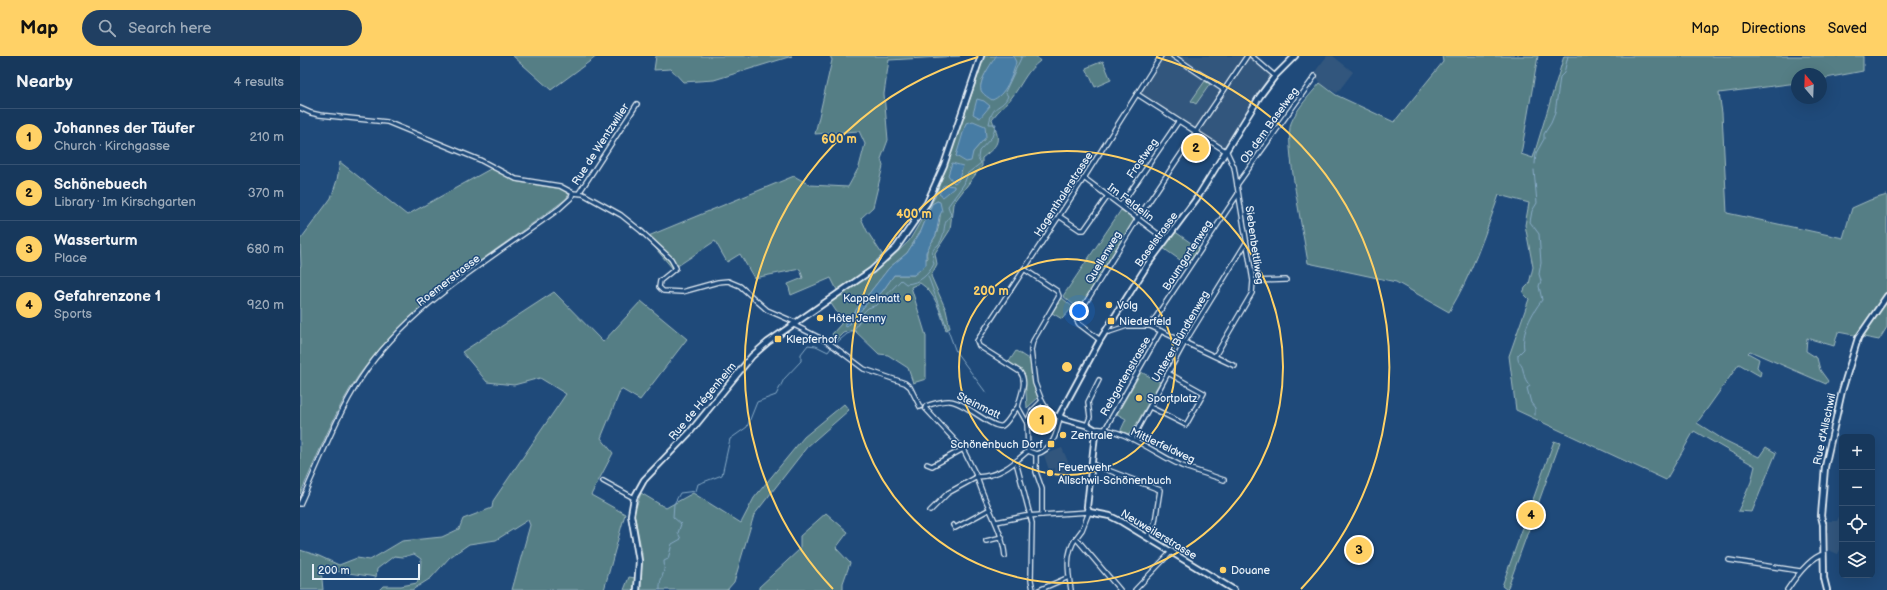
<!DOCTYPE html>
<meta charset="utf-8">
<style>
:root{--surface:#17385c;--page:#203f62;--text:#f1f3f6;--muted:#9eacbb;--line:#365272;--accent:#ffd166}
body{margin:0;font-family:"Balsamiq Sans",sans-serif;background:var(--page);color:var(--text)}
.controls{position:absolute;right:12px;bottom:12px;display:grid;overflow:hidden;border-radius:6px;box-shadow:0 4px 16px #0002}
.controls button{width:36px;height:36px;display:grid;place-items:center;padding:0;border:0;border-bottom:1px solid var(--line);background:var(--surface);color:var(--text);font:20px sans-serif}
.compass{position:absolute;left:1491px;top:12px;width:36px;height:36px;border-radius:50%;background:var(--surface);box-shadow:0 4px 16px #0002;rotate:341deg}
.scale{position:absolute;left:12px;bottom:10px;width:108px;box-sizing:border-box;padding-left:4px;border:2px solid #e8f1f8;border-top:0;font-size:11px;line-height:14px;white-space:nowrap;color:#e8f1f8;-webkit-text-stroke:3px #1f4a7a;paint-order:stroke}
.you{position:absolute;left:779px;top:255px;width:14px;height:14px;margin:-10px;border:3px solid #fff;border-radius:50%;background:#1a73e8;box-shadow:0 0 0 6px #1a73e833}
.badge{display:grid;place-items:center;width:26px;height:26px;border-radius:50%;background:var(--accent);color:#111;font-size:13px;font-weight:700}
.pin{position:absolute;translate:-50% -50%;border:2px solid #fff;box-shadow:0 1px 4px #0006}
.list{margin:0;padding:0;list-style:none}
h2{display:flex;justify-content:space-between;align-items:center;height:52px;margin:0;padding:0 16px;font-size:17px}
h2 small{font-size:13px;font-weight:400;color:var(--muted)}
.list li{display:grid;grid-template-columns:26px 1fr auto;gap:12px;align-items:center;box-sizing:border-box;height:56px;padding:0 16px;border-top:1px solid var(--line)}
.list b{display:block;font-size:15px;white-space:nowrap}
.list p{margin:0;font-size:13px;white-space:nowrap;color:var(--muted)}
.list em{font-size:13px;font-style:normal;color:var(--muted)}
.icon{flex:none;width:22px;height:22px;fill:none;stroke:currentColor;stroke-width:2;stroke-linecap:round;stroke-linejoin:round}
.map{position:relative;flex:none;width:1587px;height:534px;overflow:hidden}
header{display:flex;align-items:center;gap:24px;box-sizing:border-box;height:56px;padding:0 20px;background:var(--accent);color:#111}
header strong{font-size:19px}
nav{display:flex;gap:22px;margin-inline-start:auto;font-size:14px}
.search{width:280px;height:36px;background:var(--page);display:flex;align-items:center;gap:10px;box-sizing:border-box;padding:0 14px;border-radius:22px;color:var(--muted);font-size:15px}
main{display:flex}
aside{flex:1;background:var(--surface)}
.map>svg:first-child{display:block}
.built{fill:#33577d}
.green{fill:#557e85;stroke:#9eb8be;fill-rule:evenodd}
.water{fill:#467ba4;stroke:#87aac6}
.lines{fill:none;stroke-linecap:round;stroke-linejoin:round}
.stream{stroke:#87aac6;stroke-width:1}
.street-casing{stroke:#e8f1f8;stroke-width:6}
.secondary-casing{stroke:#e8f1f8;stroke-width:8}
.street{stroke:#1f4a7a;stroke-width:3.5}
.secondary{stroke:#1f4a7a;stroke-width:4.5}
.ring{fill:none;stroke:#ffd166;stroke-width:2}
.poi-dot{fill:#ffd166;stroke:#1f4a7a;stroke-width:1.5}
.labels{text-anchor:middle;stroke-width:3;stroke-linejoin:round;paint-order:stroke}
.street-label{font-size:11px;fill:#e8f1f8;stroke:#1f4a7a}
.poi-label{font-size:11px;fill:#e8f1f8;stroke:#1f4a7a;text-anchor:start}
.centre{fill:#ffd166;stroke:#1f4a7a;stroke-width:2}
.ring-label{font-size:12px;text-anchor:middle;font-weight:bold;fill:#ffd166;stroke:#1f4a7a;stroke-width:3;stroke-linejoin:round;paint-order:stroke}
</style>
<header>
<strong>Map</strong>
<div class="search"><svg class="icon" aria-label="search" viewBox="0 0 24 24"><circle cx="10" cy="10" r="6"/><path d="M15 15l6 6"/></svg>Search here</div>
<nav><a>Map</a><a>Directions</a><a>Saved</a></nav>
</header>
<main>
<aside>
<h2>Nearby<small>4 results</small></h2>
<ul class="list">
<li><span class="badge">1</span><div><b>Johannes der Täufer</b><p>Church · Kirchgasse</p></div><em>210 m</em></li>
<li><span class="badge">2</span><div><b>Schönebuech</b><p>Library · Im Kirschgarten</p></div><em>370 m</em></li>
<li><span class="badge">3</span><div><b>Wasserturm</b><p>Place</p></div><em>680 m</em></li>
<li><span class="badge">4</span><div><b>Gefahrenzone 1</b><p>Sports</p></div><em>920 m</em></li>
</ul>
</aside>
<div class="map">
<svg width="1587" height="534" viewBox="0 0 1587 534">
<rect width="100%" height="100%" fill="#1f4a7a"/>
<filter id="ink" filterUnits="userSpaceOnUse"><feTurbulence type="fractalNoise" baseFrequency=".025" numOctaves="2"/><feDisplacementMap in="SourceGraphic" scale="8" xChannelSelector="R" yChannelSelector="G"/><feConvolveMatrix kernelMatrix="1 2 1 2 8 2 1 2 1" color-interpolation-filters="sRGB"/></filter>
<g filter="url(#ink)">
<g class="built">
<polygon points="861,0 952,0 977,20 930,94 878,66 837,38"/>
<polygon points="1027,0 1033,0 1053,16 1037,37 1022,29 1014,17"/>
<polygon points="762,392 769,408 769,419 755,421 755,412 749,414 744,399"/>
<polygon points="1542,455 1542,490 1538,498 1521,491 1521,465 1537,465"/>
</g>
<g class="green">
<polygon points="213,0 297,0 251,34"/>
<polygon points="356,0 492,0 414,24 383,26 371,13 354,14"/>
<path d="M530,0H660L589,4L584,38L588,84L581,103L583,110L573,151L561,162L567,175L587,206L609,185L635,141L679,17L682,3L678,0H697C691,10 677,25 682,36L714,2L713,0H736L740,5C727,15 724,24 715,37C709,47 699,53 692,63C700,85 701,87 682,102V110L653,148L650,174L635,197L637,208L631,220L646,254L650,272L646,274C640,256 636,237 620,227L611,231L626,280V323L613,327L608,312L588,299L579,298L554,274L543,277L536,284L532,278L541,268L542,264L530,246L540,240L531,222L491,239L488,228L503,222L500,213L454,222L440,198L427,206L415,185L373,213L346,181L494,120L510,129L548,131L559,111L565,88L559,75L515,78L532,4ZM686,81L673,96L671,100H656L658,94ZM638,145C643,150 639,172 636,179C632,188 625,191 627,202L614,219H594L582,236L573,244L568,246L560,254L550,268H545L589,212L607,197L621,175L632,148Z"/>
<path d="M1142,0H1238L1221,98L1233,102L1264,0H1563V15L1521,23V18H1497V27L1419,37L1422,57L1427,157L1543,182L1552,152L1570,144L1587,139V271L1579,284L1538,276L1534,290L1507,282L1506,295L1517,302L1520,314L1528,325L1526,328L1450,295L1448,297L1459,303L1457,311L1461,316L1460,320L1439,308L1397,367L1424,384L1459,401L1466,391L1476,397L1452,456L1438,455L1451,426L1455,410L1394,375L1366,424L1216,354L1209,300L1229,243L1223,237L1225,232L1229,228L1233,211L1225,169L1229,147L1199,139C1184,181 1172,218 1149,256L1096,226L1008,207C1004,181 984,86 991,67C997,52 1010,39 1020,27L1036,39L1094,66L1143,6Z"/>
<polygon points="803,5 811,24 795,31 786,12"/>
<polygon points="905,25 910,28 896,48 891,45"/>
<path d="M40,106L107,159L192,112L218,126L262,133L269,138L266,143C194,197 112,245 59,319C35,353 18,400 0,438V212L1,209L0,184L31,142L37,124Z"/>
<polygon points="821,154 833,162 834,167 780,254 763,240"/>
<polygon points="874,175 901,194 890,211 863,192"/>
<polygon points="254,236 303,286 341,245 387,283 340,344 321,333 301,382 313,397 291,439 325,458 304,534 212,534 230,469 228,464 196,484 169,488 150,501 131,522 112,534 79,534 83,530 101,530 117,527 120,518 121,503 114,498 103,501 94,500 77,513 76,521 21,513 23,534 0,534 0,494 19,500 39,509 57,502 70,504 102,485 142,481 159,473 163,463 192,452 193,445 266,338 240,322 214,329 187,326 162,296"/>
<polygon points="762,242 773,251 762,263 752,257"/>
<polygon points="716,295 730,304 733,328 738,342 727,352 725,319 721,315 708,307"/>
<polygon points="841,316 860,326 832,376 828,378 820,376 826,363 817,358"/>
<polygon points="544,348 549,354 507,391 454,459 434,526 427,534 341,534 342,497 334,457 341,437 366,452 393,437 441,467 454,442 504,381"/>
<polygon points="1254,385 1260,387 1207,534 1202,530"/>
<polygon points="526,457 548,476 536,492 550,507 543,527 543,534 459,534 459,531 500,493 500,480"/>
<polygon points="329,521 335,522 333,534 324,534"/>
</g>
<g class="water">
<path d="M696,0H713L716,6C713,19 705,40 692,44C689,42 684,39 682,36C676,28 692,7 696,0Z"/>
<polygon points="677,43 684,45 690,50 680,62 673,58"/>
<polygon points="673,65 685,70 686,81 673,96 671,105 666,106 656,100 666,67"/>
<polygon points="652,107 663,110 658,125 654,127 648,119"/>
<polygon points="647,129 654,130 654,132 643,141 639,138 643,130"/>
<polygon points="637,145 640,146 642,155 639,161 636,179 626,196 626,209 614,219 594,219 582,236 573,244 568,246 547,271 545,270 545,268 589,212 607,197 621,175 632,148"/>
</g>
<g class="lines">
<g class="stream">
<polyline points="1235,108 1236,97 1244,83 1244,78 1251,67 1255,57 1260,21 1264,17 1268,0"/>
<path d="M1234,114L1237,147L1232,155L1230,166L1239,178L1241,207L1239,218L1241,225L1239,230L1242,244C1232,257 1221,277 1224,293L1218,299C1217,308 1222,307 1223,314C1225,322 1224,322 1230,330L1227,332L1231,347L1235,352V359"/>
<polyline points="628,220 656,296 687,338"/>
<path d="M535,288L547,278L552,276L558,268L561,259L568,252L577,249L601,224L606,228C620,227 628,219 634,208C629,187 637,196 642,182C646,172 642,168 651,159L648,150L664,128L668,117L681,107L678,102L679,95L692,81L696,68H689C693,46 702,54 708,40L705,36L722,0"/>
<path d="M360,534C359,521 366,519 364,505L368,503L372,488L381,483L378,477L381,468L373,461L374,448L380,437L396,435L398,428L422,419L430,383L447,371L457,346L476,339L484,323L501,305V298L508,289L516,290L528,296L531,292"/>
</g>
<g class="street-casing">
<g id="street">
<polyline points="873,0 924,34"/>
<polyline points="952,0 975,20"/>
<polyline points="837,38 927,96 934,111 953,225 952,237 915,300"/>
<polyline points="0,52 11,57 20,59 87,66 180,104 216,123 260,130 273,137 283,138 321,159 341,175 371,203 376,212 360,225 359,231 363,235 382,236 418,226 428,225 440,230 467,254 497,267"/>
<polyline points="784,122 866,184"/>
<polyline points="937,129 1015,20"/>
<polyline points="279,137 337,48"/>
<polyline points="821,149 878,66"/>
<polyline points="759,160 780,174 784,174 808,140"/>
<polyline points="724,213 757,235 759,240 733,285 731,294 735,327 742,345"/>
<polyline points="953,225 986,224"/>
<polyline points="494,269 528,286 564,313 605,327 610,331 620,351"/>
<polyline points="850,270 938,138"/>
<polyline points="805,275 809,276 827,270 850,270 935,310"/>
<polyline points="800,284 779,268 777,265 778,259 838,162 947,0"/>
<path d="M718,351C712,356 708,367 702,370C692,373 665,346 650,345C642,344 633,348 626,350L625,352L663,393L677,421C700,420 712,409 728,395"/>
<polyline points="850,351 886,369 904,337 868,317"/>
<path d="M727,367L732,355L742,345L749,357L760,361C757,377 753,394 736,398"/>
<polyline points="787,369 790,361 788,346 799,324"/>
<path d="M794,373C819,369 859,400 882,410C896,415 910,419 924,424"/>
<polyline points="805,373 861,275"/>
<polyline points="832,383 885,286 946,187"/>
<path d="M736,398L728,395L727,367L718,351C720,340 728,326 720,316L679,290L677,285L784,122L861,0"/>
<polyline points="736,398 736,416 742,433 742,459"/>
<polyline points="716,406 732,467 731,524 733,534"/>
<polyline points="627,408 632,410 663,393"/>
<polyline points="792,408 860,434 855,466 847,481"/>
<polyline points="303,425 334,442"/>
<path d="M0,448C19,407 36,360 61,322C109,249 191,203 260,152L271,142L273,137"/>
<path d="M630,455L648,437L677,421C685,449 702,471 705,500"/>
<polyline points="696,466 725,460 789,456 782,474 776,482 820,534"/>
<polyline points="653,469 655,472 690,453"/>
<polyline points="686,485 702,481"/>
<polyline points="1429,504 1500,515"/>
<polyline points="739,534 769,521"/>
<path d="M771,534C768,516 765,498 776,482"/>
<polyline points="835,534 872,495"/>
<path d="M1487,534C1495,522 1510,501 1524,498"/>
</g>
</g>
<g class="secondary-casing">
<g id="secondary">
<polyline points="1523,467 1524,522 1527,534"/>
<polyline points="1523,468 1521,460 1525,411 1542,335 1558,282 1587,240"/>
<polyline points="337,534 339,505 331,459 334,442 344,424 390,376 452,300 468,286 572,214 596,192 627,147 644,109 681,0"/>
<polyline points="934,534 822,466 810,460 789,456 787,451 795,378 794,373 789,370 764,363 760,361 760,358 800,284 848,208 897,142 960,40 975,20 995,0"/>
</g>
</g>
<use href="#street" class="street"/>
<use href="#secondary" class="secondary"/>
</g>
</g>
<g class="ring">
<circle cx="767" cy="311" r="108"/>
<circle cx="767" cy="311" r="216"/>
<path d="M533 533A323 323 0 0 1 678 1M856 1A323 323 0 0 1 1001 533"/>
</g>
<g class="poi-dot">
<circle cx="608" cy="242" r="4"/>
<circle cx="809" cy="249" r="4"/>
<circle cx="520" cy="262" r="4"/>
<rect x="807" y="261" width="8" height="8" rx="2"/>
<rect x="474" y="279" width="8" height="8" rx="2"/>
<circle cx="839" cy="342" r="4"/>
<circle cx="763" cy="379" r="4"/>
<rect x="747" y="384" width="8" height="8" rx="2"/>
<circle cx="750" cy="417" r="4"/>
<circle cx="923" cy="514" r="4"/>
</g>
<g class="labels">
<g class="street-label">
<text transform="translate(969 69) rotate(-54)" y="4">Ob dem Baselweg</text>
<text transform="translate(300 88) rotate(-57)" y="4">Rue de Wentzwiller</text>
<text transform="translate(842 102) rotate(-55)" y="4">Frostweg</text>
<text transform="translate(763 138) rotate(-57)" y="4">Hagenthalerstrasse</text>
<text transform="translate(831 146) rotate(37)" y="4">Im Feldelin</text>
<text transform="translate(856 183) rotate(-54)" y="4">Baselstrasse</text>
<text transform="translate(955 189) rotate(82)" y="4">Siebenbettliweg</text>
<text transform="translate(887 199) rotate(-57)" y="4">Baumgartenweg</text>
<text transform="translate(803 201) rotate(-59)" y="4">Quellenweg</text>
<text transform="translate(148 224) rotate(-38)" y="4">Roemerstrasse</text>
<text transform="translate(880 280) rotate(-60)" y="4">Unterer Bündtenweg</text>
<text transform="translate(825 320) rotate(-60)" y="4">Rebgartenstrasse</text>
<text transform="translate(402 345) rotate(-50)" y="4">Rue de Hégenheim</text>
<text transform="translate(679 349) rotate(26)" y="4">Steinmatt</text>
<text transform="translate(1524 373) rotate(-78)" y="4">Rue d'Allschwil</text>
<text transform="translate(863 389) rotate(25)" y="4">Mittlerfeldweg</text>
<text transform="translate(859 478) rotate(31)" y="4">Neuweilerstrasse</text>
</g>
<g class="poi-label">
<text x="600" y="246" text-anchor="end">Kappelmatt</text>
<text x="817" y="253">Volg</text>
<text x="528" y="266">Hôtel Jenny</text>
<text x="819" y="269">Niederfeld</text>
<text x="486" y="287">Klepferhof</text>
<text x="847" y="346">Sportplatz</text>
<text x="771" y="383">Zentrale</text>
<text x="743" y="392" text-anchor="end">Schönenbuch Dorf</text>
<text x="758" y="415">Feuerwehr<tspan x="758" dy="13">Allschwil-Schönenbuch</tspan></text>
<text x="931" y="518">Douane</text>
</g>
</g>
<circle cx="767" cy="311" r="6" class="centre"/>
<g class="ring-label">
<text x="539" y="87">600 m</text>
<text x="614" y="162">400 m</text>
<text x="691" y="239">200 m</text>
</g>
</svg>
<div class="controls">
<button>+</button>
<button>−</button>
<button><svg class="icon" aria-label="locate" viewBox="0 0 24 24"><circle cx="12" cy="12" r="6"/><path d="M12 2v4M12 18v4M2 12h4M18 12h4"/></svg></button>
<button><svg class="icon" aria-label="layers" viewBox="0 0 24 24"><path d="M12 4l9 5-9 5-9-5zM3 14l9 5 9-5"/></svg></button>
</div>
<svg class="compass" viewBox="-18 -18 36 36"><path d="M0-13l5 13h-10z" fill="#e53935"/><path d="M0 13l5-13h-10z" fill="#9eacbb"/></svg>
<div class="scale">200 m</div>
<div class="you"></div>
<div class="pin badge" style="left:742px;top:364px">1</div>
<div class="pin badge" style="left:896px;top:92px">2</div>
<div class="pin badge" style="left:1059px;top:494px">3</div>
<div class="pin badge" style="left:1231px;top:459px">4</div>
</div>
</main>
